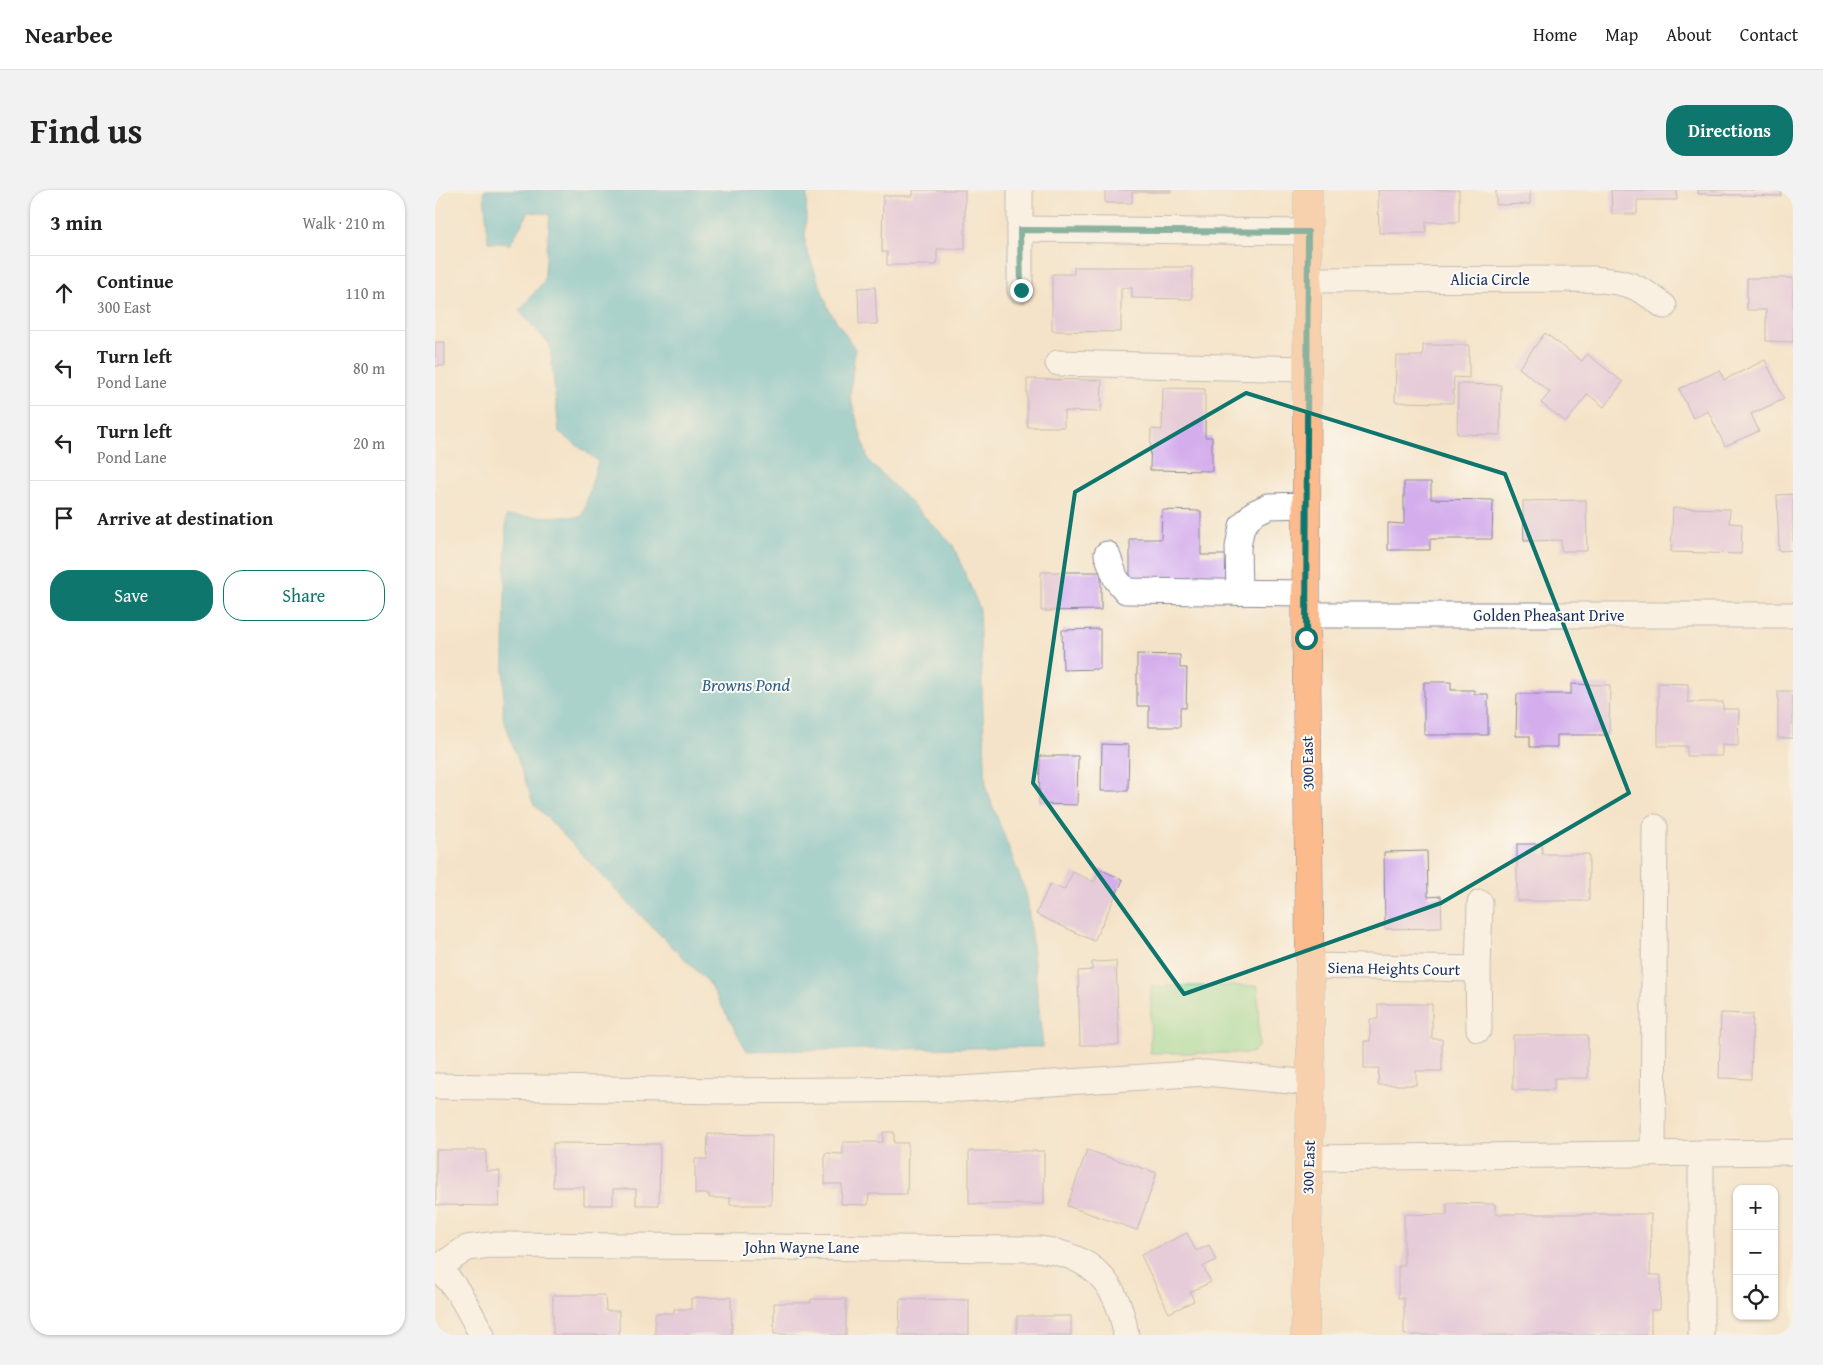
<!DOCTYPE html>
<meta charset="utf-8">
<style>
:root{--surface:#fff;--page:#f2f2f2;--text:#222;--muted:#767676;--line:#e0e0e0;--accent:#0f766e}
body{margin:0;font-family:"Gentium Book Plus",serif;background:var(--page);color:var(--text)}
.controls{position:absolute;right:15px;bottom:15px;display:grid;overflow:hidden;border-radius:10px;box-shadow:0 1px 4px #0004}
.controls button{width:45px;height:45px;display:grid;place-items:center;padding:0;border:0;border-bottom:1px solid var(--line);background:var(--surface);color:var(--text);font:25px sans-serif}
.stop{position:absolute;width:15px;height:15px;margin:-11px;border:4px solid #0f766e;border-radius:50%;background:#fff}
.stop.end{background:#0f766e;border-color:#fff;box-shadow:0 1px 5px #0008}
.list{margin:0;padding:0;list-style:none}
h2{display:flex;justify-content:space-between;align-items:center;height:65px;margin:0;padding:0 20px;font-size:21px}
h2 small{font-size:16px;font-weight:400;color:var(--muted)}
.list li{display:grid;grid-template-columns:32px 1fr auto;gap:15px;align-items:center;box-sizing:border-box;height:75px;padding:0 20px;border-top:1px solid var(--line)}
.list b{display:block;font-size:19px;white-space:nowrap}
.list p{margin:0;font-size:16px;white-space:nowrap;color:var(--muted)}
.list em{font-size:16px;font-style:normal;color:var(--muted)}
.actions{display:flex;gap:10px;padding:15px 20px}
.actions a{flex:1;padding:11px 0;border:1px solid var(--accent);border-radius:20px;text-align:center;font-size:18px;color:var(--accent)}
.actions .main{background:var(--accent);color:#fff}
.icon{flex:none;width:28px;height:28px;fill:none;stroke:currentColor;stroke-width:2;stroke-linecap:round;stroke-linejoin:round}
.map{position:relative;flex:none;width:1358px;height:1145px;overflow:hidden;border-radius:20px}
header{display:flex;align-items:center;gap:30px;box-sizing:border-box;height:70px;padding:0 25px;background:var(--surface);border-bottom:1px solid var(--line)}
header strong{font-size:24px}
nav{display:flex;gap:28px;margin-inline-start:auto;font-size:18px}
.intro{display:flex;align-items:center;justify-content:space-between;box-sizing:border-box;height:120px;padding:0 30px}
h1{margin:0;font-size:35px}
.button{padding:12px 22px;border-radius:20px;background:var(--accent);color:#fff;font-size:18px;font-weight:700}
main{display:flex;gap:30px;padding:0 30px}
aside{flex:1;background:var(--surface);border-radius:20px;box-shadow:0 1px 4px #0004}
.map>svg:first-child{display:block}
.green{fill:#93e09d;stroke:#57887e}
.water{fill:#52bbcf;stroke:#367596}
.building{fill:#d4aeec}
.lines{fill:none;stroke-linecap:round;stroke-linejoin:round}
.minor-casing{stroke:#888993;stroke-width:27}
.major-casing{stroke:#888993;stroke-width:29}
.minor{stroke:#fff;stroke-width:25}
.major{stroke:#fbbb8d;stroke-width:28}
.route{stroke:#0f766e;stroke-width:6}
.marked{fill:none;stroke:#0f766e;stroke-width:4;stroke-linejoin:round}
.labels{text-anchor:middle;stroke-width:4;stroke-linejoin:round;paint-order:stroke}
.street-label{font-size:16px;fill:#1b2f5e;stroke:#fdfcf7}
.water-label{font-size:18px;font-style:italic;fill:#2e6086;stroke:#fdfcf7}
</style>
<header>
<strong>Nearbee</strong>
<nav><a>Home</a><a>Map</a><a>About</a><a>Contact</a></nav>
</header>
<div class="intro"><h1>Find us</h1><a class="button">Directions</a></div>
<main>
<aside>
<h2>3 min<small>Walk · 210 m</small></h2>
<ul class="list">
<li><svg class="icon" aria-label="ahead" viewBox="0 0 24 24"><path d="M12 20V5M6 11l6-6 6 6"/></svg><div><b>Continue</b><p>300 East</p></div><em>110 m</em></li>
<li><svg class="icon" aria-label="left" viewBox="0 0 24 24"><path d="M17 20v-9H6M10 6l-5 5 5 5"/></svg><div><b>Turn left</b><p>Pond Lane</p></div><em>80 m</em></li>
<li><svg class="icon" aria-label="left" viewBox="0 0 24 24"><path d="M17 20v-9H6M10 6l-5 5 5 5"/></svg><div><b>Turn left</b><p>Pond Lane</p></div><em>20 m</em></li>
<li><svg class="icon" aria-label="arrive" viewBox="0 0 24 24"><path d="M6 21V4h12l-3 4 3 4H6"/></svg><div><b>Arrive at destination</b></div></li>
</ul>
<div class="actions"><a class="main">Save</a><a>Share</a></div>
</aside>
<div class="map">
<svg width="1358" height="1145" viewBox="0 0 1358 1145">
<rect width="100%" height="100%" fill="#fdfcf7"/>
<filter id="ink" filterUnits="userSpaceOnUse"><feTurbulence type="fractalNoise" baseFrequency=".02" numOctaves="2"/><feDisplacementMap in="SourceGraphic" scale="10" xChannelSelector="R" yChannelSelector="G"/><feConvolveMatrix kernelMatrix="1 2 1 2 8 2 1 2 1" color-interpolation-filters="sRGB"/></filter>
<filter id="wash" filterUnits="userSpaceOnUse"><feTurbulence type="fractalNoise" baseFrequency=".0096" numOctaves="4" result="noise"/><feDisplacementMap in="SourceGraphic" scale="20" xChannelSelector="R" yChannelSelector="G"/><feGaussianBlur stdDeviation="1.12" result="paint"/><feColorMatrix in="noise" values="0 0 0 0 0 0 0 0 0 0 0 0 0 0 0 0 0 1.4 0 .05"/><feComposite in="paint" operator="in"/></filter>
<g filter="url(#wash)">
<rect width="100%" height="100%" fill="#f4e3c8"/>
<polygon class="green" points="716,796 823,796 824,856 816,863 715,863"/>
<polygon class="water" points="49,0 372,0 370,55 394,120 420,159 415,206 433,270 518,355 544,417 551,598 592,706 608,857 312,861 274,793 197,717 98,613 68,527 71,326 147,327 163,271 124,242 115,155 84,121 109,91 115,24 94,22 75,54 53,52"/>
<g id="blocks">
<g class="building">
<polygon points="478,0 530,0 530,59 502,59 502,75 452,75 452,62 447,62 448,6 478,6"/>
<polygon points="670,0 736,0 736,2 697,2 697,13 670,13"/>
<polygon points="943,0 1024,0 1024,32 991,32 991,43 944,43"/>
<polygon points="1061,0 1095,0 1095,14 1061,15"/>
<polygon points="1176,0 1242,0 1242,10 1202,10 1202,24 1177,24"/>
<polygon points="1263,0 1346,0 1346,6 1263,4"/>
<polygon points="639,77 757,77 757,109 697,108 697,98 686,98 686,142 617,141 617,84 639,84"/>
<polygon points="1312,88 1358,88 1358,152 1331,151 1331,120 1312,120"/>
<polygon points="440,97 442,134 424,134 423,98"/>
<polygon points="1110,143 1147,171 1152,164 1188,192 1169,217 1153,204 1131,232 1106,213 1115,202 1084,178"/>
<rect x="0" y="152" width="10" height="24"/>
<polygon points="988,155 1034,155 1034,188 1019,187 1018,213 960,212 961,166 988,166"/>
<polygon points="1330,170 1349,209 1316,224 1324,241 1290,256 1273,221 1258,228 1244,199 1285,180 1289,190"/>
<polygon points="592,189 667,190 666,222 629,221 629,237 592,237"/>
<polygon points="1023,194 1066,195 1065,245 1022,244"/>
<polygon points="728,198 770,199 770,247 777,247 777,281 715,280 716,239 727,240"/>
<polygon points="969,292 996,292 996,309 1058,310 1057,349 995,349 995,360 953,360 953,333 969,334"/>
<polygon points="1358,304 1358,360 1344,361 1342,305"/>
<polygon points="1151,310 1152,361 1126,361 1126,350 1089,351 1088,311"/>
<polygon points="1238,318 1295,319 1294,333 1307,334 1306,364 1236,362"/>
<polygon points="727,320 766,321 766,365 792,365 791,396 695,394 695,349 726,349"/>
<polygon points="606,382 666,382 666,420 606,421"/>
<polygon points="665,439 665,479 628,480 627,440"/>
<polygon points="702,464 745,465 745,478 752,478 751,518 745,518 745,537 714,537 714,516 702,516"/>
<polygon points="989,492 1016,492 1016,500 1039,500 1039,504 1053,504 1053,545 989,545"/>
<polygon points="1223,493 1253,494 1253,512 1288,512 1288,519 1304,519 1303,556 1287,555 1287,566 1252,566 1252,556 1223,556"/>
<polygon points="1136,494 1175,495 1174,545 1122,545 1122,557 1095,557 1095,546 1081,546 1082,504 1136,504"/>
<rect x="1343" y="501" width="15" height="47"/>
<polygon points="667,554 694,555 693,601 666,601"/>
<polygon points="605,566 643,566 642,615 604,614"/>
<polygon points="1082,654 1107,654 1107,664 1154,664 1154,711 1082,711"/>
<polygon points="992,661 993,707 1006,706 1007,738 950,739 949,662"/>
<polygon points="665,679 688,690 659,751 601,724 615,694 629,700 638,682 659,692"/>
<polygon points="681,771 684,855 645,855 643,781 657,780 657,772"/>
<polygon points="943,814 997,814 997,849 1007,849 1007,881 981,881 981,895 943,895 944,878 929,878 929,851 935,851 935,829 943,829"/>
<polygon points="1286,823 1318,824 1316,889 1284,888"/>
<polygon points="1078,845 1153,845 1153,888 1119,888 1119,900 1078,900"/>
<polygon points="448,942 459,942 459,953 473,953 472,1004 434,1004 433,1015 406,1014 407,994 390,994 390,963 408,964 408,952 448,952"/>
<polygon points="273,944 337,945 336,1015 295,1015 295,1008 274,1008 274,1004 260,1004 260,969 272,969"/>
<polygon points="118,953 225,954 224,1015 201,1015 201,999 178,999 178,1015 149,1015 149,997 118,997"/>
<polygon points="1,960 51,960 51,981 65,981 64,1016 1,1015"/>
<polygon points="652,960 722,983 702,1040 632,1016"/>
<rect x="534" y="961" width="75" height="53"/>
<polygon points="1012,1013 1060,1014 1060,1024 1216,1024 1215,1085 1226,1085 1225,1120 1216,1120 1216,1145 969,1145 969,1108 963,1108 963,1076 969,1076 969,1024 1012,1025"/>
<polygon points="752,1043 761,1061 774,1055 781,1070 768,1077 776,1092 755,1102 759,1111 734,1123 706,1065"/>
<polygon points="118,1105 170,1105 171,1121 184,1121 184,1145 118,1145"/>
<polygon points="296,1107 297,1145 220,1145 220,1123 239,1123 239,1119 256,1119 256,1108"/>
<polygon points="376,1109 411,1109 411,1145 339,1144 339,1113 376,1113"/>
<polygon points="465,1109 534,1110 534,1145 464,1145"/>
<rect x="582" y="1126" width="54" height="19"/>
</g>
</g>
</g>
<g filter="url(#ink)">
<use href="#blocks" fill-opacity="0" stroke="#888993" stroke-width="1"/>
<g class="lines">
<g class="minor-casing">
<g id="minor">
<polyline points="585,0 585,100"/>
<polyline points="585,39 873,42"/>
<path d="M873,90L1158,89C1193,92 1202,95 1229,116"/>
<polyline points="623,173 873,179"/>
<polyline points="672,364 681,389 691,401 871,403"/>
<polyline points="804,402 803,357 807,336 819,323 834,316 872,315"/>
<polyline points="871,425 1358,425"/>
<polyline points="875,776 1043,779"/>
<polyline points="1044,839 1043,779 1045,713"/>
<polyline points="0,896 289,901 526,899 770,883 876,893"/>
<polyline points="1218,963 1220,637"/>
<polyline points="1266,963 1266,1145"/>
<polyline points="874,968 1358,962"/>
<path d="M0,1077C22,1093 34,1121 47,1145"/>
<path d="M2,1078L32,1058L55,1055L603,1059C656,1065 683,1092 691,1145"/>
</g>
</g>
<g class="major-casing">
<polyline id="major" points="870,1145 876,893 871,425 873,0"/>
</g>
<use href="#minor" class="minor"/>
<use href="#major" class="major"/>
</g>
</g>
<g class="lines" filter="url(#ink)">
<polyline class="route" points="586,100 585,40 873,42 871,448"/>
</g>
<path d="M0 0H1358V1145H0ZM811,203L1070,284L1194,603L1006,713L749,804L598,593L640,302Z" fill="#f4e3c8" fill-opacity=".55" fill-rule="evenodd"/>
<path class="marked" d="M811,203L1070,284L1194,603L1006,713L749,804L598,593L640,302Z"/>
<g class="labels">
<g class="street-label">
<text x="1055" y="95">Alicia Circle</text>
<text x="1114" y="431">Golden Pheasant Drive</text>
<text transform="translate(872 573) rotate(-91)" y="6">300 East</text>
<text transform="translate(959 778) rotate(1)" y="6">Siena Heights Court</text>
<text transform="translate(873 977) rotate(-88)" y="6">300 East</text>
<text x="367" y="1063">John Wayne Lane</text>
</g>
<g class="water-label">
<text x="311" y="501">Browns Pond</text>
</g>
</g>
</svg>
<div class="controls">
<button>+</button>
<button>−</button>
<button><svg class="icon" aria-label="locate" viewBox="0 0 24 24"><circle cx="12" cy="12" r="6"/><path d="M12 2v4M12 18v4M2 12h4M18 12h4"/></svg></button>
</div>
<div class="stop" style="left:871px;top:448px"></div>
<div class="stop end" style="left:586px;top:100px"></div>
</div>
</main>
